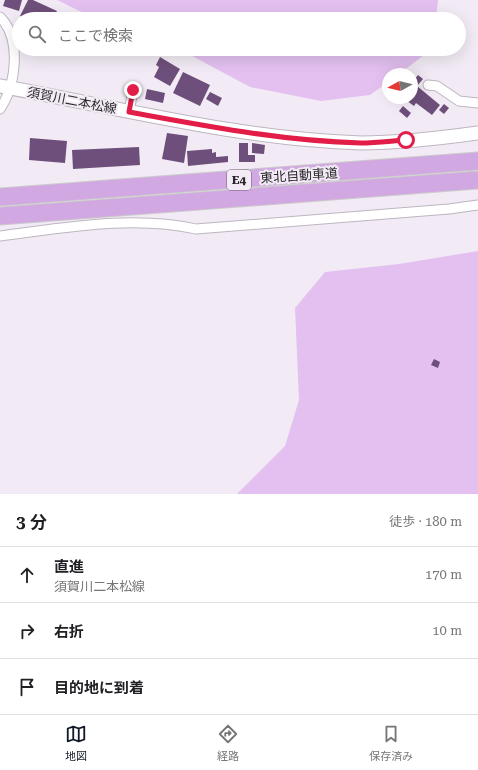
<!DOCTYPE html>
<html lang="ja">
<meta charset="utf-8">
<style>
:root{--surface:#fff;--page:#f6f6f6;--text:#202124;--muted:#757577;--line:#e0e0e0;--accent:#111827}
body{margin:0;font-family:"Roboto Serif","Noto Sans JP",serif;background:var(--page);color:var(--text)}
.compass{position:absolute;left:382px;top:68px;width:36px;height:36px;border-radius:50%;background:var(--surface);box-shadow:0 4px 16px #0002;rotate:262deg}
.stop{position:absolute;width:12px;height:12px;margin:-9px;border:3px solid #e11d48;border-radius:50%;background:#fff}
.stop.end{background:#e11d48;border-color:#fff;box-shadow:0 1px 4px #0008}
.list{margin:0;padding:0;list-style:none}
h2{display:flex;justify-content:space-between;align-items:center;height:52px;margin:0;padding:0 16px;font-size:17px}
h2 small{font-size:13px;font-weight:400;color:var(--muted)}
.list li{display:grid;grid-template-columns:26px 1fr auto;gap:12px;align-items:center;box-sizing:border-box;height:56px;padding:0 16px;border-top:1px solid var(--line)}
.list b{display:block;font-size:15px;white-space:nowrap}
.list p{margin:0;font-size:13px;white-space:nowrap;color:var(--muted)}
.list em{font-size:13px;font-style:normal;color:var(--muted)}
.icon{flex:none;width:22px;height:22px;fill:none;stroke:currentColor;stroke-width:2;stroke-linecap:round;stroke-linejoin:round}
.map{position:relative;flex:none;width:478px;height:494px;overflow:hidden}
.search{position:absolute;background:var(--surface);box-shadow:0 4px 16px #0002;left:12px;right:12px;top:12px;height:44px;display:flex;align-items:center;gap:10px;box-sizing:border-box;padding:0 14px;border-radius:22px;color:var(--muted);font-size:15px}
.sheet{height:220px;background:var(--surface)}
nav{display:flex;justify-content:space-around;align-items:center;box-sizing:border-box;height:56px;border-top:1px solid var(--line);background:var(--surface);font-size:11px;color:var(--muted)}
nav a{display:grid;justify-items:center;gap:2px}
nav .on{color:var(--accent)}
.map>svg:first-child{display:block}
.green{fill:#e3c0f0}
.building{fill:#6e4f7b}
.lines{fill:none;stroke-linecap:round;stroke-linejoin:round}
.street-casing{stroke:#bdb6c0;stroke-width:11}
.secondary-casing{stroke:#bdb6c0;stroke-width:15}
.highway-casing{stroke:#cccbcc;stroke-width:19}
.street{stroke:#fff;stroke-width:9}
.secondary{stroke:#fff;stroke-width:13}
.highway{stroke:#d2a8e2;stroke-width:17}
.route{stroke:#e11d48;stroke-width:5}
.labels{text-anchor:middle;stroke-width:4;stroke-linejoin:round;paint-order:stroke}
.shield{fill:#f2ebf5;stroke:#676268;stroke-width:1}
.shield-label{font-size:12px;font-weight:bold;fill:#2b282c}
.street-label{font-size:13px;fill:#2b282c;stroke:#f2ebf5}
</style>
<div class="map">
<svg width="478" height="494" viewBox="0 0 478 494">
<rect width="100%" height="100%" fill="#f2ebf5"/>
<g class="green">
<polygon points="57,0 438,0 436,19 96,19"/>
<polygon points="179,49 432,49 399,74 388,74 388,82 370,95 321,101 250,87"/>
<polygon points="478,251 478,494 237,494 285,446 299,400 295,308 325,272 399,264"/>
</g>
<g class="building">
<polygon points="5,0 22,0 19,11 3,6"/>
<polygon points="28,0 33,0 57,11 53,19 41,19 34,16 33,19 28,19 20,16"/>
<polygon points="160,57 180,69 170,86 154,77 159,67 156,65"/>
<polygon points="183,72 210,85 200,106 173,93"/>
<polygon points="418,75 423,79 417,86 440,105 432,115 416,103 414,106 403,98 412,98 412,83"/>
<polygon points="147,89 165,93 163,103 145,99"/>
<polygon points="210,92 222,98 218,106 206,99"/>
<polygon points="444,104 449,108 444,114 439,110"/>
<polygon points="403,106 411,113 407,118 399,111"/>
<polygon points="167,133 188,136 184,163 162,159"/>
<polygon points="30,138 67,141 65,163 29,160"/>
<polygon points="239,143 248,143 248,155 255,155 255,162 239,162"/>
<polygon points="252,143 265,145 264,154 252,153"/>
<polygon points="139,147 140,165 73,169 72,150"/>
<polygon points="212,149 212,153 216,152 216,157 228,156 228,162 188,166 187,151"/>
<polygon points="434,359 440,362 438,368 431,365"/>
</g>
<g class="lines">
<g class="street-casing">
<g id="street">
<path d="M0,17C22,39 16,85 0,109"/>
<polyline points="428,85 437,86 459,101 478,103"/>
<polyline points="129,112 133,90"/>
<path d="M0,236C64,228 132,215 196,229L449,209L478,205"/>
</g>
</g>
<g class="secondary-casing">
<path id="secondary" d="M0,86C120,108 239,139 361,143C397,143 442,138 478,133"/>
</g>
<g class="highway-casing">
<g id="highway">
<polyline points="0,197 478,161"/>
<polyline points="0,216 478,180"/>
</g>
</g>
<use href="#street" class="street"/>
<use href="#secondary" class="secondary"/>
<use href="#highway" class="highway"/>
</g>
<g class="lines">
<path class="route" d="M133,90L129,112C206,126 283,141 361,143C376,143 391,141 406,140"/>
</g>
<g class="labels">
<rect class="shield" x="227" y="170" width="24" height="20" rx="3"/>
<g class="shield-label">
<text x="239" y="184">E4</text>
</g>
<g class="street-label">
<text transform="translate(72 100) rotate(11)" y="5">須賀川二本松線</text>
<text transform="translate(299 175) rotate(-4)" y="5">東北自動車道</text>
</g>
</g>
</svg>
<svg class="compass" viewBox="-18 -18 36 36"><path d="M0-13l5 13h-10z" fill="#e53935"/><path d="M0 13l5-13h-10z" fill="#757577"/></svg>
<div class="stop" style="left:406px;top:140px"></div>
<div class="stop end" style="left:133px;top:90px"></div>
<div class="search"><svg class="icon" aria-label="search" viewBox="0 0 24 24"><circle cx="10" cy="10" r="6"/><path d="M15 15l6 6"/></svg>ここで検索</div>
</div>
<section class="sheet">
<h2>3 分<small>徒歩 · 180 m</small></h2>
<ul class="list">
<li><svg class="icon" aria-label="ahead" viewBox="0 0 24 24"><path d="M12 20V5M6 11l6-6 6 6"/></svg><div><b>直進</b><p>須賀川二本松線</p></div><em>170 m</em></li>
<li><svg class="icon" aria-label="right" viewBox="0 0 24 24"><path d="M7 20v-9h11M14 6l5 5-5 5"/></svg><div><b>右折</b></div><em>10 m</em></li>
<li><svg class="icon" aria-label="arrive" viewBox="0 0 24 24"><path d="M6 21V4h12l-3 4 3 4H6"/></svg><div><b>目的地に到着</b></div></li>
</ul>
</section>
<nav>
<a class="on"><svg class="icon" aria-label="map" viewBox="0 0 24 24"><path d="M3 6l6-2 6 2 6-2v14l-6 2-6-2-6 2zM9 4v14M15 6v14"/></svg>地図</a>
<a><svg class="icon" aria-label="directions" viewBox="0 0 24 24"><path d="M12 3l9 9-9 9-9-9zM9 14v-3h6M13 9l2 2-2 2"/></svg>経路</a>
<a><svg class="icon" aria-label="saved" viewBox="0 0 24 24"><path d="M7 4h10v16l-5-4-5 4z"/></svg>保存済み</a>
</nav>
